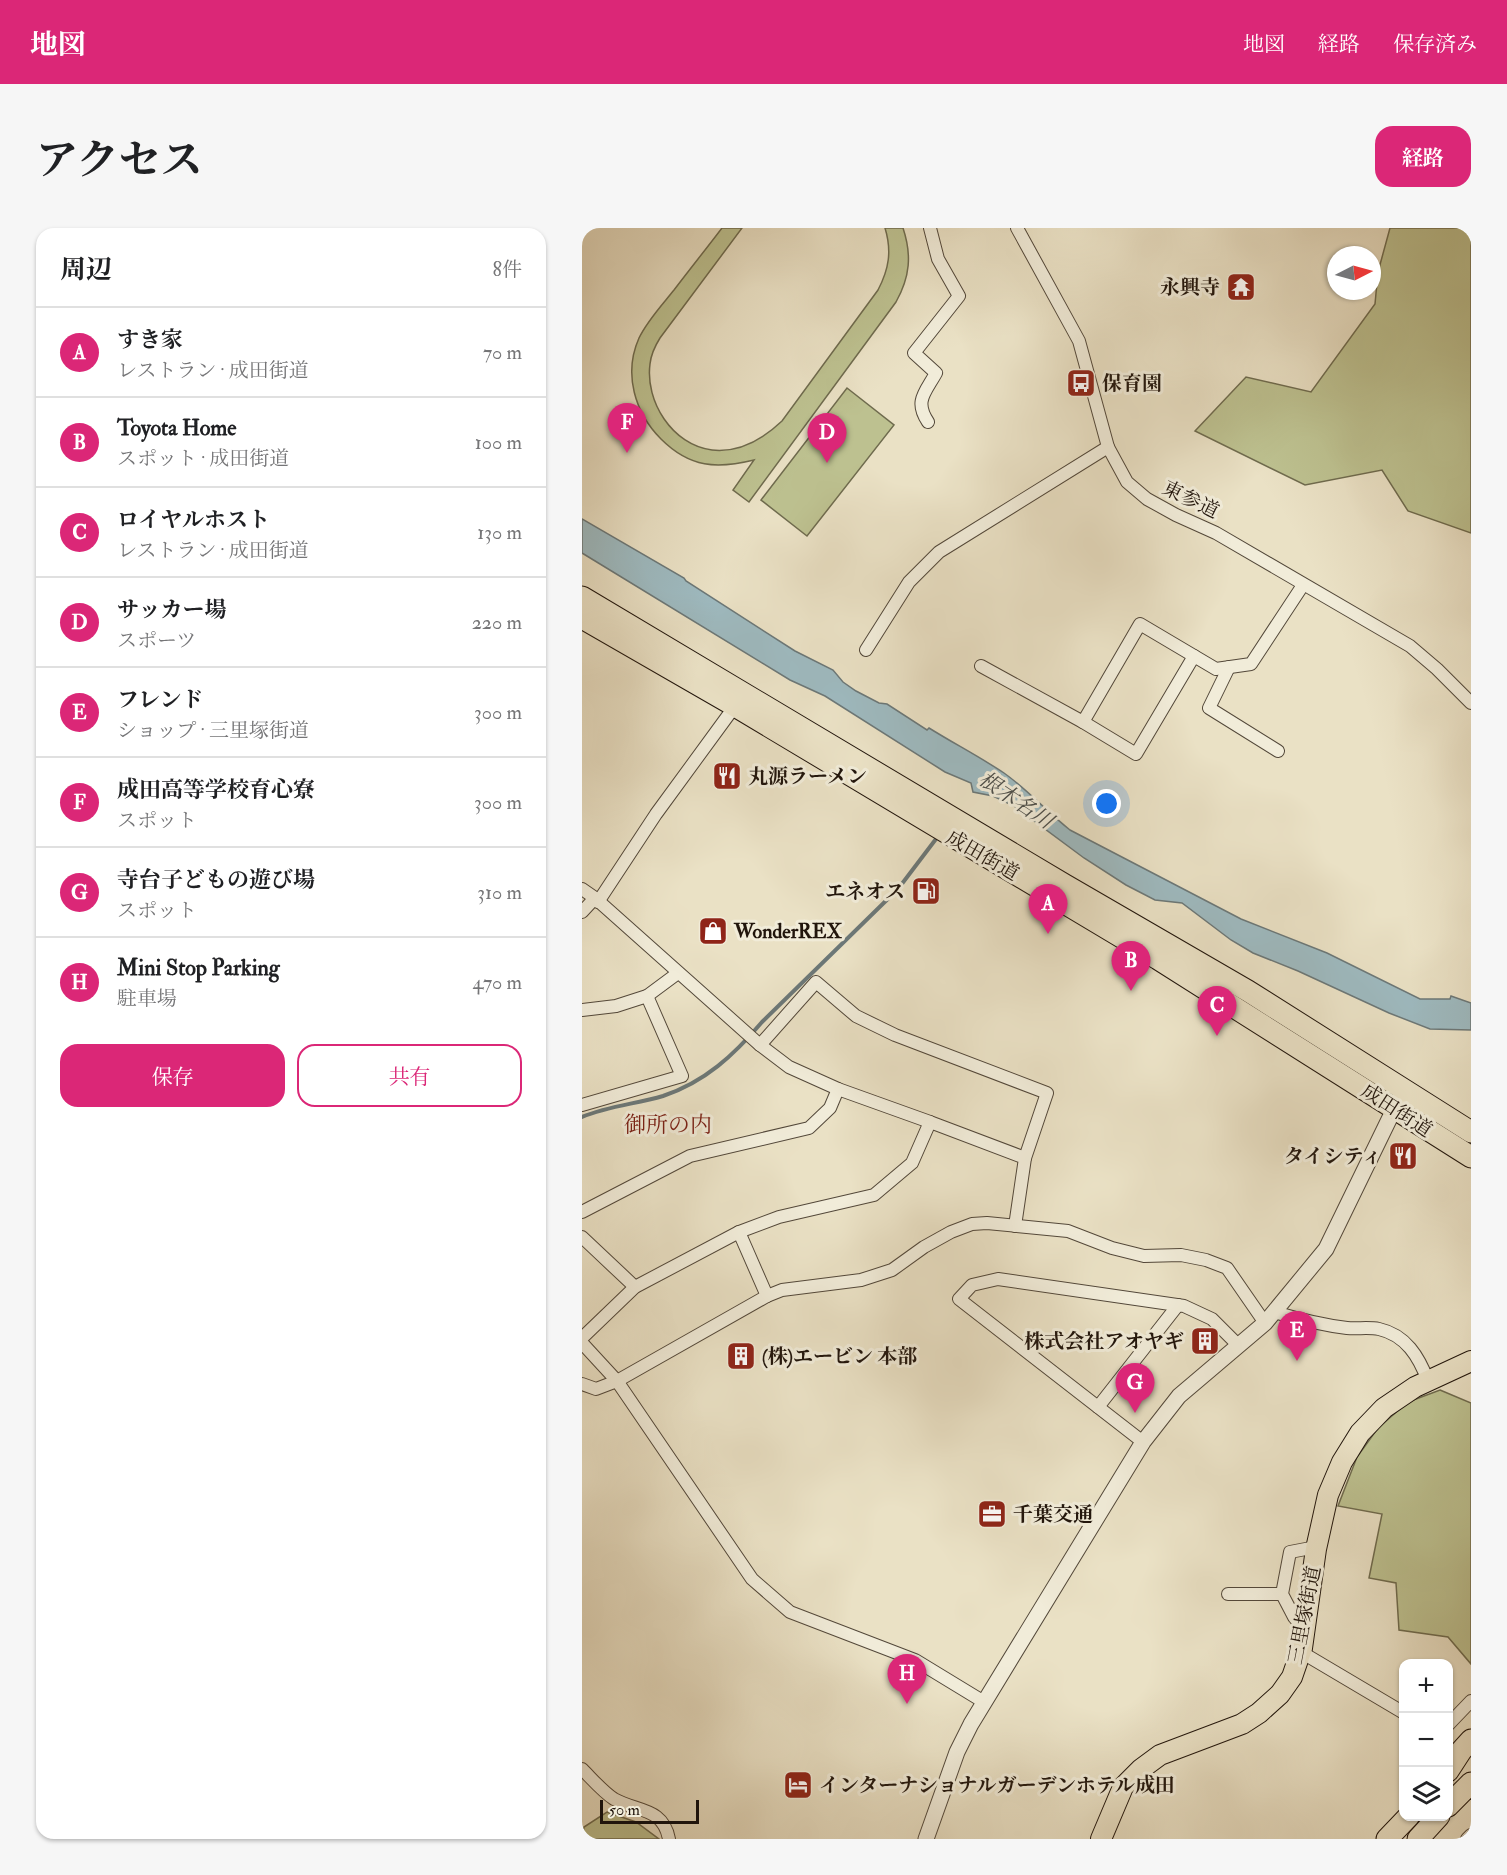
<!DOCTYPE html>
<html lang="ja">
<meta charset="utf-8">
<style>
:root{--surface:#fff;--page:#f6f6f6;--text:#202124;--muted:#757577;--line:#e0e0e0;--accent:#db2777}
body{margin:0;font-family:"IM FELL Double Pica","Noto Serif JP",serif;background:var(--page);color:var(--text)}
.controls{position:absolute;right:18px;bottom:18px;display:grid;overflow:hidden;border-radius:12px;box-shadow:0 2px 4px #0004}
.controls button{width:54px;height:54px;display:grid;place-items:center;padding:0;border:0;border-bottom:2px solid var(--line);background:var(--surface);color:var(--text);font:30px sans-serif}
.compass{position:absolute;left:745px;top:18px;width:54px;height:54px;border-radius:50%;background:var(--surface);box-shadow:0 2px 4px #0004;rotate:84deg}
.scale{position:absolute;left:18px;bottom:15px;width:99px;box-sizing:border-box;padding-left:6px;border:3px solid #21150c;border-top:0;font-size:16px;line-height:21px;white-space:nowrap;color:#21150c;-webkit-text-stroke:4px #f1ecd9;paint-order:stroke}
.you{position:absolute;left:525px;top:576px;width:21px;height:21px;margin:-15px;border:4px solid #fff;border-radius:50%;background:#1a73e8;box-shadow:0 0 0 9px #1a73e833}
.badge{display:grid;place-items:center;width:39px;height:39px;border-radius:50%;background:var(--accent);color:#fff;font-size:20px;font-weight:700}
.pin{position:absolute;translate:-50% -50px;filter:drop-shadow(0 2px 3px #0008)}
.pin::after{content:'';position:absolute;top:32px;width:21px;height:18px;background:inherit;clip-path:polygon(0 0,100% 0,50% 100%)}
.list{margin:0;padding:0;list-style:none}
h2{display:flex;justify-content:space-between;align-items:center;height:78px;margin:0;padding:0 24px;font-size:26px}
h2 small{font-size:20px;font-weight:400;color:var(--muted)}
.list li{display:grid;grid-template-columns:39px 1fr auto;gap:18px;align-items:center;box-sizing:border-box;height:90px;padding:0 24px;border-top:2px solid var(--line)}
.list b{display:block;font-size:22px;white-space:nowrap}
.list p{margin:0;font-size:20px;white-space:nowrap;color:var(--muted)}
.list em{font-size:20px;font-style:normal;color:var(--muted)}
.actions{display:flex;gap:12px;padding:18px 24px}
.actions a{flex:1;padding:14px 0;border:2px solid var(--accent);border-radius:18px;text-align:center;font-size:21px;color:var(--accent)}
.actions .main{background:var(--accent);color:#fff}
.icon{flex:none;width:33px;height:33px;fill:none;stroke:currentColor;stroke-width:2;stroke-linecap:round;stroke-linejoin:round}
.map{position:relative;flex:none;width:889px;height:1611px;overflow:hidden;border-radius:18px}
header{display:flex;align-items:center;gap:36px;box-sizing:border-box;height:84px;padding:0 30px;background:var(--accent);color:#fff}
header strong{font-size:28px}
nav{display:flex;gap:33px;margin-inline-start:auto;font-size:21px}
.intro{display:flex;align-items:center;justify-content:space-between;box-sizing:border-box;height:144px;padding:0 36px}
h1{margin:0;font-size:42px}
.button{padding:15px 27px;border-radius:18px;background:var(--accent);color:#fff;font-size:21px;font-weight:700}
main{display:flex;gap:36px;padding:0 36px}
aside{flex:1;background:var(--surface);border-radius:18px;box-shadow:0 2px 4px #0004}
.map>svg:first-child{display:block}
.green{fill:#bdc190;stroke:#6f6b4e;stroke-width:1.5}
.water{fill:#9ebac0;stroke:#6c7878;stroke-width:1.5}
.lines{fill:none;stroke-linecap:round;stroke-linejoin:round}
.stream{stroke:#6c7878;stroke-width:4}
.minor-casing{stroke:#53483a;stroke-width:14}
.tertiary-casing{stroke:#53483a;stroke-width:17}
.primary-casing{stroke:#21150c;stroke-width:22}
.trunk-casing{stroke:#21150c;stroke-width:23}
.minor{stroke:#f1ecd9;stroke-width:12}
.tertiary{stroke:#f1ecd9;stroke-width:15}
.primary{stroke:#eae1c5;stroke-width:20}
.trunk{stroke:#eae1c5;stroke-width:21}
.labels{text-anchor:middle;stroke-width:6;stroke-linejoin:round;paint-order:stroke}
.poi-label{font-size:20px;font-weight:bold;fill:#21150c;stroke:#f1ecd9;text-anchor:start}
.street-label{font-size:20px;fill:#21150c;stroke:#f1ecd9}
.water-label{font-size:21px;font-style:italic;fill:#4d4f4b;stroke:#f1ecd9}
.quarter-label{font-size:22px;fill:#7a1f14;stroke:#f1ecd9}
</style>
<header>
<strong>地図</strong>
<nav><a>地図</a><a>経路</a><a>保存済み</a></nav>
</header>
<div class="intro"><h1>アクセス</h1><a class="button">経路</a></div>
<main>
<aside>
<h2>周辺<small>8件</small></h2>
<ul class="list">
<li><span class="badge">A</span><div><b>すき家</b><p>レストラン · 成田街道</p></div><em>70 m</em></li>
<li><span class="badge">B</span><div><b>Toyota Home</b><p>スポット · 成田街道</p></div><em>100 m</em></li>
<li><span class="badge">C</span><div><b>ロイヤルホスト</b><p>レストラン · 成田街道</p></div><em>130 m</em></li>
<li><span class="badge">D</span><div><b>サッカー場</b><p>スポーツ</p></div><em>220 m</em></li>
<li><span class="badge">E</span><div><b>フレンド</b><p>ショップ · 三里塚街道</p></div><em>300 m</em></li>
<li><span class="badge">F</span><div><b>成田高等学校育心寮</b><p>スポット</p></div><em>300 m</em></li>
<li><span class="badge">G</span><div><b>寺台子どもの遊び場</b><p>スポット</p></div><em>310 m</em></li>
<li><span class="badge">H</span><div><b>Mini Stop Parking</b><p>駐車場</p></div><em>470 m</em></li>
</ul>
<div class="actions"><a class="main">保存</a><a>共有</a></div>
</aside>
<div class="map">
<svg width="889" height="1611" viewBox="0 0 889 1611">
<rect width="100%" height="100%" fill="#eae1c5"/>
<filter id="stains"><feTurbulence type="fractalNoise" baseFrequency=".00333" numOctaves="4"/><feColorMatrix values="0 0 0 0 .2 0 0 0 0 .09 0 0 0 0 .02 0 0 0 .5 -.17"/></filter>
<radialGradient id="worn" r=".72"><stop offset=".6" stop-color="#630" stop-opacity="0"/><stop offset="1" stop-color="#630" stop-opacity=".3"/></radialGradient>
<g class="green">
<path d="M140,0H160L78,110C73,118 69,126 68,136C63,173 90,217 130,222C158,225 181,211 200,193L296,62C307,41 310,23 303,0H321C330,27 328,49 314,74L167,274L151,262L172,232C135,241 108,240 79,211C53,185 41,146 57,110C65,93 80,77 92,62C108,41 124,21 140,0Z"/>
<polygon points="808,0 889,0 889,305 826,283 800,242 723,257 613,203 664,149 729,164 793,76 796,44"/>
<polygon points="265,160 312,197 225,308 179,272"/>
<polygon points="858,1162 889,1175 889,1436 866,1409 817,1402 814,1355 787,1350 800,1286 756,1278 775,1229 796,1200 826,1174"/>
<polygon points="25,1584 54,1594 77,1611 0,1611 2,1599"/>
</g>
<path class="water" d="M0,291L102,350L104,353L213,423L251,442L261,454L274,463L297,475L305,476L345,502L347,500C371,515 398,529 422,545C446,562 465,584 488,602L659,691L745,725L838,771H868L869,768L889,775V802L848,801L807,785L716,743L671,725L649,712L600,675L573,672L544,657L502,630L432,578L411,568L391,564L389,555L363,544L243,468L208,452L0,325Z"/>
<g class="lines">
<path class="stream" d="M0,889C26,878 54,876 81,868C123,854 152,827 180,794L316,661L357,607"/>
<g class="minor-casing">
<g id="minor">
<polyline points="435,0 497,113 526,219 545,254 565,271 594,287 634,305 828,418 855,441 889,475"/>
<path d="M346,194C332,173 343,165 354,145L332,125L377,68L356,31L348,0"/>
<polyline points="284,422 327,354 357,324 526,219"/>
<polyline points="399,438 501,494 558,396 634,441 669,436 721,357"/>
<polyline points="647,439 627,480 696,523"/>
<polyline points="501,494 554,526 612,428"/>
<polyline points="0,661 13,670"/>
<polyline points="16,674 74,586 153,478"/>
<polyline points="0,684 13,670 178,817 207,839 256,861 348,894"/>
<polyline points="0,782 34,778 65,768 96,745"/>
<polyline points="178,817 234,754 274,788 313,807 465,865 443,930"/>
<polyline points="0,877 100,848 65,768"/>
<polyline points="0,984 108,928 227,900 248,880 256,861"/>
<polyline points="157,1004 185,1068"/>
<polyline points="0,1009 53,1059"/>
<path d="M692,1084C716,1091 740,1097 765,1100C775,1101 787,1099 797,1101C824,1107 837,1129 846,1153"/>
<polyline points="0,1110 53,1059 157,1004 197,989 292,967 330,935 348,894 443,930 433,998"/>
<polyline points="0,1115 35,1153 170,1351 208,1384 333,1432 402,1474"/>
<polyline points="0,1156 14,1161 35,1153 185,1068 200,1062 279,1052 310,1042 342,1019 369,1004 390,996 405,995 486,1003 530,1020 562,1028 599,1027 624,1032 645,1040 683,1095"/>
<polyline points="516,1179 596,1077"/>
<polyline points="561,1214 377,1071 390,1057 416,1051 602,1078 630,1091 656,1117"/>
<polyline points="646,1366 700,1366"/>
<polyline points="723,1402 712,1389 700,1366 708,1324 734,1319"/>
<polyline points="719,1424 822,1485"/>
<polyline points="866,1497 889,1473"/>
<path d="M0,1541C10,1551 21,1564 32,1571C55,1584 81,1579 87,1611"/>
<polyline points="885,1611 889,1607"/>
</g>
</g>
<g class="tertiary-casing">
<polyline id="tertiary" points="344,1611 375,1524 389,1496 561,1214 597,1168 683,1095 744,1021 817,871"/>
</g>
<g class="primary-casing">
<polyline id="primary" points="519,1611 541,1559 559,1541 578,1527 660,1496 677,1485 698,1466 710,1449 720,1420 734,1321 746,1267 760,1234 778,1205 802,1180 833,1159 889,1133"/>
</g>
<g class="trunk-casing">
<g id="trunk">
<polyline points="0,369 483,657 666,763 889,904"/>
<polyline points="0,390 153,478 576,731 889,929"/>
<polyline points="866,1543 879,1523 889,1512"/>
<polyline points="866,1578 889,1555"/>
<polyline points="805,1611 827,1588"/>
<polyline points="836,1611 857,1588"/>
</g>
</g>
<use href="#minor" class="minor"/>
<use href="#tertiary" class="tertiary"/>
<use href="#primary" class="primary"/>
<use href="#trunk" class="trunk"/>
</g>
<defs>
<g id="temple-square" transform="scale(1.5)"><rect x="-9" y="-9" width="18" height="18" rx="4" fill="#8f2418" stroke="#f1ecd9"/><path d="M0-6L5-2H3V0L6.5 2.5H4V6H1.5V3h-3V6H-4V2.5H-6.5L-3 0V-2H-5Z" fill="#fff"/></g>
<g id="bus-square" transform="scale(1.5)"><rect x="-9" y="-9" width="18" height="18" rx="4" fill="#8f2418" stroke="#f1ecd9"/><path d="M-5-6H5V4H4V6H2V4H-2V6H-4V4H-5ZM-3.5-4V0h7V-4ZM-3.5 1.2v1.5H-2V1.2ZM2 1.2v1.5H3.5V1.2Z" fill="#fff"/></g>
<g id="restaurant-square" transform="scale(1.5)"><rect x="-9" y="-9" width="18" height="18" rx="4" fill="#8f2418" stroke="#f1ecd9"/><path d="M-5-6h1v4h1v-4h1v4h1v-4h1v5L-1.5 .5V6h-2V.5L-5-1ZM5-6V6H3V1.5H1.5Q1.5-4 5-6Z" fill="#fff"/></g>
<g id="fuel-square" transform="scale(1.5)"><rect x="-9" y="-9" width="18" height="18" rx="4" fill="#8f2418" stroke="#f1ecd9"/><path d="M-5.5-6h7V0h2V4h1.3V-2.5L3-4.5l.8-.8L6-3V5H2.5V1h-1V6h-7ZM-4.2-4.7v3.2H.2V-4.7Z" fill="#fff"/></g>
<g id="shop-square" transform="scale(1.5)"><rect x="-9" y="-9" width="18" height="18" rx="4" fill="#8f2418" stroke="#f1ecd9"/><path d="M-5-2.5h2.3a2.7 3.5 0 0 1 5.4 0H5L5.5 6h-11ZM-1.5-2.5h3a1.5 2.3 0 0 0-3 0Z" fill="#fff"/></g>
<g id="building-square" transform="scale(1.5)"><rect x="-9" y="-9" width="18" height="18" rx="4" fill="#8f2418" stroke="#f1ecd9"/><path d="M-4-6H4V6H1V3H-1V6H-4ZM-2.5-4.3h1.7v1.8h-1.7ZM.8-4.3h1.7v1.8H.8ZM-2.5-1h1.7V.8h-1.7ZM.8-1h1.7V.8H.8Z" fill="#fff"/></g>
<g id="office-square" transform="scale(1.5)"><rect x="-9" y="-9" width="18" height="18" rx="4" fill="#8f2418" stroke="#f1ecd9"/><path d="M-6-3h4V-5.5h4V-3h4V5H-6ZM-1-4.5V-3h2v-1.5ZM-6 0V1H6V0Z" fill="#fff"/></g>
<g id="hotel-square" transform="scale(1.5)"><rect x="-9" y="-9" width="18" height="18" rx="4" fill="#8f2418" stroke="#f1ecd9"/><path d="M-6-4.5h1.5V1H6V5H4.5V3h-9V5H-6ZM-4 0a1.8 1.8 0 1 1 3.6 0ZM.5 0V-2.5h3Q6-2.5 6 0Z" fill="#fff"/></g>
</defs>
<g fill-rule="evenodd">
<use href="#temple-square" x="659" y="59"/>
<use href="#bus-square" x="499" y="155"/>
<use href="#restaurant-square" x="145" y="548"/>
<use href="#fuel-square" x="344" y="663"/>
<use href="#shop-square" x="131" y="703"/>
<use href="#restaurant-square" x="821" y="928"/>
<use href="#building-square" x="623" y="1113"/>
<use href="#building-square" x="159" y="1128"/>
<use href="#office-square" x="410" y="1286"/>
<use href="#hotel-square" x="216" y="1557"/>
</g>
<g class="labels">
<g class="poi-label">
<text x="638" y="66" text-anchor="end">永興寺</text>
<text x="520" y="162">保育園</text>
<text x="166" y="555">丸源ラーメン</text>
<text x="323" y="670" text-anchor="end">エネオス</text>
<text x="152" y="710">WonderREX</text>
<text x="800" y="935" text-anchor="end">タイシティ</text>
<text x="602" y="1120" text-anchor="end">株式会社アオヤギ</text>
<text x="180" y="1135">(株)エービン 本部</text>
<text x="431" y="1293">千葉交通</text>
<text x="237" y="1564">インターナショナルガーデンホテル成田</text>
</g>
<g class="street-label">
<text transform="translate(609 271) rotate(26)" y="7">東参道</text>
<text transform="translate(401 627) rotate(30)" y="7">成田街道</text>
<text transform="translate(815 882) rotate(33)" y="7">成田街道</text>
<text transform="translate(722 1387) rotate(-79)" y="7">三里塚街道</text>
</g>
<g class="water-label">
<text transform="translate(434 572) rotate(34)" y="7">根木名川</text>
</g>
<g class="quarter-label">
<text x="86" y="904">御所の内</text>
</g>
</g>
<rect width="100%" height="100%" filter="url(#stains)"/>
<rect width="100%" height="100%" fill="url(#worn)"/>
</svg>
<div class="controls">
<button>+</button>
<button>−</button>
<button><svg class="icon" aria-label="layers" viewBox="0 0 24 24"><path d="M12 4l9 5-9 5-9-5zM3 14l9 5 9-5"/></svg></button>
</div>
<svg class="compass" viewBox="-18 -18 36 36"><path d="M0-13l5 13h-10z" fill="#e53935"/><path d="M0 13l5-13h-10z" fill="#757577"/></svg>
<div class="scale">50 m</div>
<div class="you"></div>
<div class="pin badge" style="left:466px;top:706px">A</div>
<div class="pin badge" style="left:549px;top:763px">B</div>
<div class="pin badge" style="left:635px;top:808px">C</div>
<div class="pin badge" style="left:245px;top:235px">D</div>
<div class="pin badge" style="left:715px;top:1133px">E</div>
<div class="pin badge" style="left:45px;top:225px">F</div>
<div class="pin badge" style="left:553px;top:1185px">G</div>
<div class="pin badge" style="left:325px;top:1476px">H</div>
</div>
</main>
